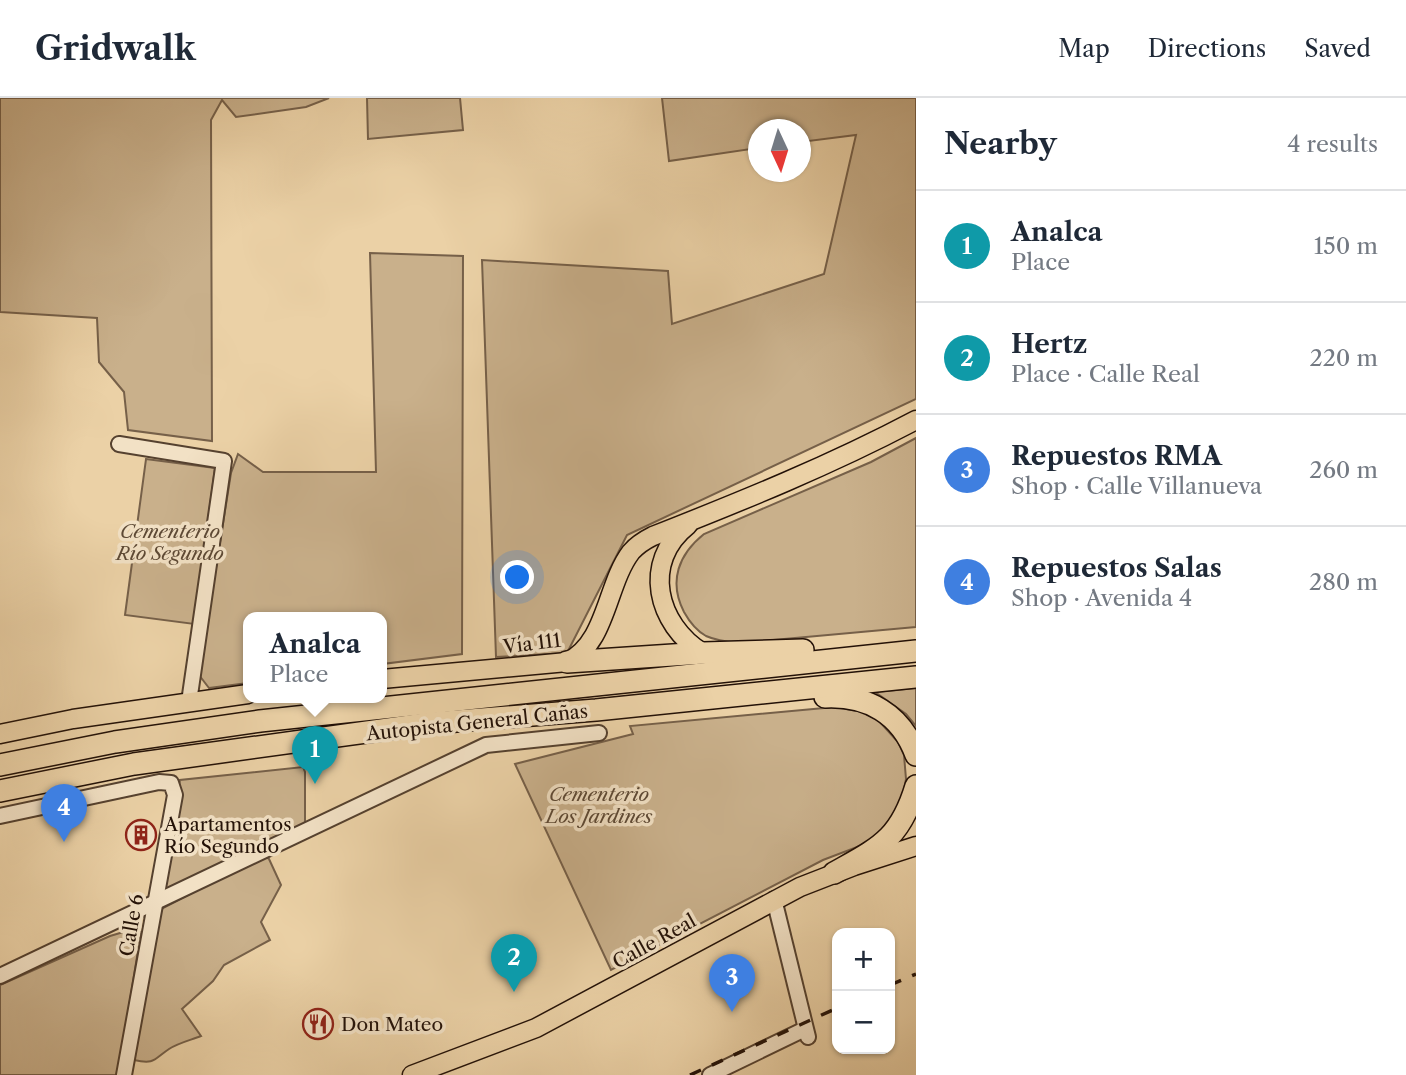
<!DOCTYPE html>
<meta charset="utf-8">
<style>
:root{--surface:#fff;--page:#f2f2f3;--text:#1f2937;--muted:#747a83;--line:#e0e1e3;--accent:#1a73e8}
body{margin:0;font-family:"Libre Caslon Text",serif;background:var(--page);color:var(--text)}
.controls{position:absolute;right:21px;bottom:21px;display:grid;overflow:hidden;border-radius:14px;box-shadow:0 2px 5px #0004}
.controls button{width:63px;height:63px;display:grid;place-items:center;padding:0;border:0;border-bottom:2px solid var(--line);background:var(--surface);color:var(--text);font:35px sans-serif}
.compass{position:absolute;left:748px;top:21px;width:63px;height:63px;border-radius:50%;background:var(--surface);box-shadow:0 2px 5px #0004;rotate:176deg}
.you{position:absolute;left:518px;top:480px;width:24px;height:24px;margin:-18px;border:5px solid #fff;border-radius:50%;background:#1a73e8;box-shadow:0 0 0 10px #1a73e833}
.badge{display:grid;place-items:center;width:46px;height:46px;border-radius:50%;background:var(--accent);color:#fff;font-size:23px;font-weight:700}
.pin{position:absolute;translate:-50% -58px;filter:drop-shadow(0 2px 4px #0008)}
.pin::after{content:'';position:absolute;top:37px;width:24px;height:21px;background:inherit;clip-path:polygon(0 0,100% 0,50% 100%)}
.popup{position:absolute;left:243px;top:514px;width:144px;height:91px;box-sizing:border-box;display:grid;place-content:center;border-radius:14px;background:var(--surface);filter:drop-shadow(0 2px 5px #0005);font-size:23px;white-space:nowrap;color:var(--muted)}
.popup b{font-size:26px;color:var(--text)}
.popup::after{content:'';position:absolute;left:50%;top:100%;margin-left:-14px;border:14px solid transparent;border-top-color:var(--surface)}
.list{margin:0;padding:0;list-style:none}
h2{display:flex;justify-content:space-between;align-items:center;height:91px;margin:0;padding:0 28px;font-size:30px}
h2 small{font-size:23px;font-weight:400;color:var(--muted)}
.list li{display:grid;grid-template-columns:46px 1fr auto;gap:21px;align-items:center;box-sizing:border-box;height:112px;padding:0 28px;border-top:2px solid var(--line)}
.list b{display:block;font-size:26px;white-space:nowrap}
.list p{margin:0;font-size:23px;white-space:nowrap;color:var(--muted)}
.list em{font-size:23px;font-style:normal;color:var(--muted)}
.map{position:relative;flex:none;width:916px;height:977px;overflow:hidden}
header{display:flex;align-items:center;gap:42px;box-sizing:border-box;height:98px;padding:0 35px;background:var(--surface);border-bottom:2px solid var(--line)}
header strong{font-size:33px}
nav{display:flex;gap:38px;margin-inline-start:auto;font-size:24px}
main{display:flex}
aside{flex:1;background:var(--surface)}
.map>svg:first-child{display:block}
.green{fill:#c9b08b;stroke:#766049;stroke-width:2}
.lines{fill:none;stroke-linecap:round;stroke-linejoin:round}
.minor-casing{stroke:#55412f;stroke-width:18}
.major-casing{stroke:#231107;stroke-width:21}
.highway-casing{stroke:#231107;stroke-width:24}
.minor{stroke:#f2e1c5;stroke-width:14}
.major{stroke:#ebd1a6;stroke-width:18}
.highway{stroke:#ebd1a6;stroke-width:21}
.rail{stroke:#231107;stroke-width:3.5;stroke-dasharray:12 12;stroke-linecap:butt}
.labels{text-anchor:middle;stroke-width:7;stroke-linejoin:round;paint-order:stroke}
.park-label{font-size:19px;font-style:italic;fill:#5d4935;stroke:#f2e1c5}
.street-label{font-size:19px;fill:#231107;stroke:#f2e1c5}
.poi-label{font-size:19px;fill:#231107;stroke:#f2e1c5;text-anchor:start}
</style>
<header>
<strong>Gridwalk</strong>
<nav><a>Map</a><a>Directions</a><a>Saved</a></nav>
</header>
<main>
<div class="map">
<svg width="916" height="977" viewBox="0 0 916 977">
<rect width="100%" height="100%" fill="#ebd1a6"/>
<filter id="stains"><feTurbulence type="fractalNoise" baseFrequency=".00286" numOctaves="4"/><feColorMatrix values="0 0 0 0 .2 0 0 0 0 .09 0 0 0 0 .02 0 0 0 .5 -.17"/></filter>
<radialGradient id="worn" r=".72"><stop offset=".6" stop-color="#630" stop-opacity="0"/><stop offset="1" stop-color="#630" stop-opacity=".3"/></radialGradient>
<g class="green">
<polygon points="0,0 329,0 306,9 236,19 222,2 211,22 212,343 128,332 124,294 99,264 97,220 0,214"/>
<polygon points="367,0 460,0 463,32 368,41"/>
<polygon points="662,0 916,0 916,301 627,437 567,555 496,559 482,162 668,173 672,226 824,176 856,37 801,44 800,32 758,32 758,50 669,63"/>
<polygon points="370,155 463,158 462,556 382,566 382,520 248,520 248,585 209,590 199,577 231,375 238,356 263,374 376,374"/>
<path d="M916,340V529L739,545C728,544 717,543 706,538C697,533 689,523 684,514C668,483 679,456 704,436L871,364Z"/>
<polygon points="146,361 215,370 194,526 125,517"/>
<polygon points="916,590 916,628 906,616 875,594"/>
<polygon points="835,609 863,614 879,623 898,644 904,657 906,681 901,710 873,743 823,762 611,872 515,666 633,636 630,628"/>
<polygon points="303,669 305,674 305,726 159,796 180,682"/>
<path d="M266,759L269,761L281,787L261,824L270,842L224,867L213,883L182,911L201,938C191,942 178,945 169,951C154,961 155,967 134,962L158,817L163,810L242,769Z"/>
<polygon points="130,832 141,834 118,977 0,977 0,887 110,838"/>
</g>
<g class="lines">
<g class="minor-casing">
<g id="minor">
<polyline points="119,346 224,363 189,604"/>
<polyline points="0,718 159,684 171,685 175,697 124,977"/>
<polyline points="774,801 808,939"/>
<polyline points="0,878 486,647 599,635"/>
<polyline points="710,977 805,931"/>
</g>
</g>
<g class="major-casing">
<g id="major">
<path d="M688,427C641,464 657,527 703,555"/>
<path d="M382,581L567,564C607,545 606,487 631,454C637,447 645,442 653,438C742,403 831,367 916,322"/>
<polyline points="0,636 73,621 248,596"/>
<polyline points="412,977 536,930 800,789 854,768 916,748"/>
</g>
</g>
<g class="highway-casing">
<g id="highway">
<polyline points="567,564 703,555 803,552"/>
<path d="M825,599C868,597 901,616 916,657"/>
<polyline points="0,667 115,644 260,623 916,553"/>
<polyline points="0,693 134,666 432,625 596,612 916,579"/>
<path d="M834,775C880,749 900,741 916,688"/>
</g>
</g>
<use href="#minor" class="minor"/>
<use href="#major" class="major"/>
<use href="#highway" class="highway"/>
<g class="rail">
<polyline points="890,887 916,876"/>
<polyline points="690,977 837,910"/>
</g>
</g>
<defs>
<g id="building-ring" transform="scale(1.575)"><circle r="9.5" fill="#f2e1c5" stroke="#8f2418" stroke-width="1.5"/><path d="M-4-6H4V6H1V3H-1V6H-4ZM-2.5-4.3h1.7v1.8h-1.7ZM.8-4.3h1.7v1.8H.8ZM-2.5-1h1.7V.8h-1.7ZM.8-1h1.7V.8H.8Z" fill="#8f2418"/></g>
<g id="restaurant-ring" transform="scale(1.575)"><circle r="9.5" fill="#f2e1c5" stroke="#8f2418" stroke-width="1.5"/><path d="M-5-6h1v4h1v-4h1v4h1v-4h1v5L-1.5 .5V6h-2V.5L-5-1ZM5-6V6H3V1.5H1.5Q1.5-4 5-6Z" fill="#8f2418"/></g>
</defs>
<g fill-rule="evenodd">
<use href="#building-ring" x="141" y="737"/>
<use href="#restaurant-ring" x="318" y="926"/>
</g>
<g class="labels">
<g class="park-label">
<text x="170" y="440">Cementerio<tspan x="170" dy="22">Río Segundo</tspan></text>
<text x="599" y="703">Cementerio<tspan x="599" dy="22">Los Jardines</tspan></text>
</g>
<g class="street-label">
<text transform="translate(532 545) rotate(-7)" y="7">Vía 111</text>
<text transform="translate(477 624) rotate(-6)" y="7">Autopista General Cañas</text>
<text transform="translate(131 827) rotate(-80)" y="7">Calle 6</text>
<text transform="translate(654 843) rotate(-29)" y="7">Calle Real</text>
</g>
<g class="poi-label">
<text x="164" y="733">Apartamentos<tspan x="164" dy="22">Río Segundo</tspan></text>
<text x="341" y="933">Don Mateo</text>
</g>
</g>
<rect width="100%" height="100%" filter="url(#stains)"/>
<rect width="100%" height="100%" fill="url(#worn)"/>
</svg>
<div class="controls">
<button>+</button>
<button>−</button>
</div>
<svg class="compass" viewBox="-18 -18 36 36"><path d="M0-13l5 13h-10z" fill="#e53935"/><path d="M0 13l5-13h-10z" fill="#747a83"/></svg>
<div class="you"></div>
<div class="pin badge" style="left:315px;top:686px;background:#0f9aa8">1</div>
<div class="popup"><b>Analca</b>Place</div>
<div class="pin badge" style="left:514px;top:894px;background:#0f9aa8">2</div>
<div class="pin badge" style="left:732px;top:914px;background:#3f7fe0">3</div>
<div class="pin badge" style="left:64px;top:744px;background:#3f7fe0">4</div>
</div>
<aside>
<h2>Nearby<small>4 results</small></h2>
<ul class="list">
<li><span class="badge" style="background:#0f9aa8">1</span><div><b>Analca</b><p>Place</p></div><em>150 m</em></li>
<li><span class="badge" style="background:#0f9aa8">2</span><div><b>Hertz</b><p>Place · Calle Real</p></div><em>220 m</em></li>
<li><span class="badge" style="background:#3f7fe0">3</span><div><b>Repuestos RMA</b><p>Shop · Calle Villanueva</p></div><em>260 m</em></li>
<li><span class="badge" style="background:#3f7fe0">4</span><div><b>Repuestos Salas</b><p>Shop · Avenida 4</p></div><em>280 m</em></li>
</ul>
</aside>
</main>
